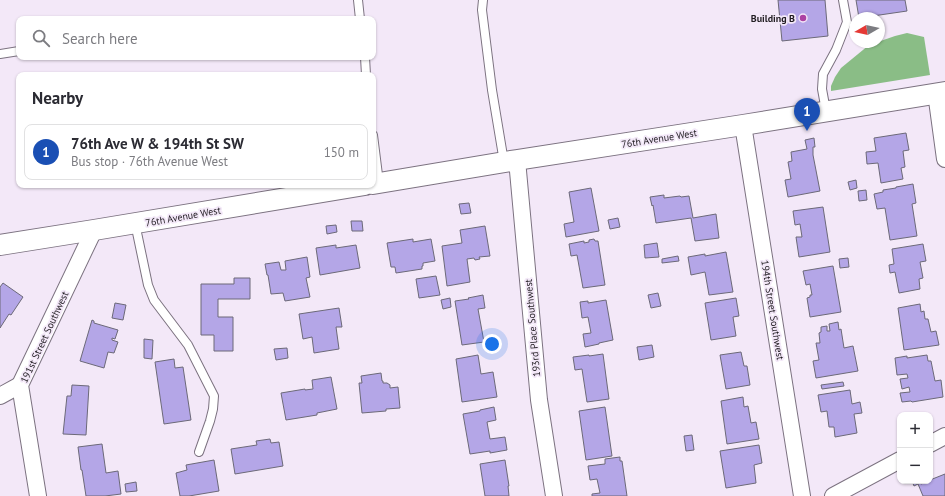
<!DOCTYPE html>
<meta charset="utf-8">
<style>
:root{--surface:#fff;--page:#f7f7f7;--text:#2b2b33;--muted:#7c7c81;--line:#e1e1e2;--accent:#ac42a3}
body{margin:0;font-family:"PT Sans",sans-serif;background:var(--page);color:var(--text)}
.controls{position:absolute;right:12px;bottom:12px;display:grid;overflow:hidden;border-radius:8px;box-shadow:0 1px 3px #0004}
.controls button{width:36px;height:36px;display:grid;place-items:center;padding:0;border:0;border-bottom:1px solid var(--line);background:var(--surface);color:var(--text);font:20px sans-serif}
.compass{position:absolute;left:849px;top:12px;width:36px;height:36px;border-radius:50%;background:var(--surface);box-shadow:0 1px 3px #0004;rotate:261deg}
.you{position:absolute;left:492px;top:344px;width:14px;height:14px;margin:-10px;border:3px solid #fff;border-radius:50%;background:#1a73e8;box-shadow:0 0 0 6px #1a73e833}
.badge{display:grid;place-items:center;width:26px;height:26px;border-radius:50%;background:var(--accent);color:#fff;font-size:13px;font-weight:700}
.pin{position:absolute;translate:-50% -33px;filter:drop-shadow(0 1px 2px #0008)}
.pin::after{content:'';position:absolute;top:21px;width:14px;height:12px;background:inherit;clip-path:polygon(0 0,100% 0,50% 100%)}
.list{margin:0;padding:0;list-style:none}
h2{display:flex;justify-content:space-between;align-items:center;height:52px;margin:0;padding:0 16px;font-size:17px}
h2 small{font-size:13px;font-weight:400;color:var(--muted)}
.list li{display:grid;grid-template-columns:26px 1fr auto;gap:12px;align-items:center;box-sizing:border-box;height:56px;margin:0 8px 8px;padding:0 8px;border:1px solid var(--line);border-radius:8px}
.list b{display:block;font-size:15px;white-space:nowrap}
.list p{margin:0;font-size:13px;white-space:nowrap;color:var(--muted)}
.list em{font-size:13px;font-style:normal;color:var(--muted)}
.icon{flex:none;width:22px;height:22px;fill:none;stroke:currentColor;stroke-width:2;stroke-linecap:round;stroke-linejoin:round}
.map{position:relative;flex:none;width:945px;height:496px;overflow:hidden}
.search{position:absolute;background:var(--surface);box-shadow:0 1px 3px #0004;left:16px;top:16px;width:360px;height:44px;display:flex;align-items:center;gap:10px;box-sizing:border-box;padding:0 14px;border-radius:8px;color:var(--muted);font-size:15px}
.panel{position:absolute;background:var(--surface);box-shadow:0 1px 3px #0004;left:16px;top:72px;width:360px;height:116px;border-radius:8px}
.map>svg:first-child{display:block}
.forest{fill:#8abd86}
.building{fill:#b4a6e7;stroke:#6c6978}
.lines{fill:none;stroke-linecap:round;stroke-linejoin:round}
.service-casing{stroke:#7c7280;stroke-width:10}
.minor-casing{stroke:#7c7280;stroke-width:18}
.tertiary-casing{stroke:#7c7280;stroke-width:22}
.service{stroke:#fff;stroke-width:8}
.minor{stroke:#fff;stroke-width:16}
.tertiary{stroke:#fff;stroke-width:20}
.poi-dot{fill:#ac42a3;stroke:#f3e8f8;stroke-width:1.5}
.labels{text-anchor:middle;stroke-width:3.5;stroke-linejoin:round;paint-order:stroke}
.poi-label{font-size:10px;font-weight:bold;fill:#211d22;stroke:#f3e8f8;text-anchor:end}
.street-label{font-size:10px;fill:#211d22;stroke:#f3e8f8}
</style>
<div class="map">
<svg width="945" height="496" viewBox="0 0 945 496">
<rect width="100%" height="100%" fill="#f3e8f8"/>
<polygon class="forest" points="907,33 924,37 930,75 831,91 831,86 835,77 841,68 869,45 895,36"/>
<g class="building">
<polygon points="778,0 825,0 828,36 782,41"/>
<polygon points="856,0 905,0 907,11 859,18"/>
<polygon points="906,133 909,150 903,151 905,167 901,168 903,179 881,183 878,163 867,164 866,152 876,151 874,138"/>
<polygon points="814,138 815,147 813,147 813,155 820,191 788,197 785,180 791,179 788,162 792,161 791,152 807,149 805,140"/>
<polygon points="856,180 857,188 850,190 848,182"/>
<polygon points="913,184 916,203 912,204 917,236 890,240 885,208 877,209 874,194 883,192 883,190 896,188 896,187"/>
<polygon points="591,188 599,231 566,237 564,224 574,222 569,192"/>
<polygon points="866,190 867,200 859,201 858,191"/>
<polygon points="664,195 664,198 680,196 681,197 689,196 693,218 716,214 719,238 695,241 691,218 656,223 653,205 652,206 650,197"/>
<polygon points="469,203 471,213 461,214 459,204"/>
<polygon points="823,207 830,252 799,257 796,237 802,237 800,224 795,225 793,211"/>
<polygon points="618,218 620,227 610,229 608,220"/>
<polygon points="351,221 362,221 363,231 352,231"/>
<polygon points="336,225 337,232 327,234 326,226"/>
<polygon points="485,226 490,256 479,257 480,259 475,260 474,258 467,259 470,282 447,286 442,246 462,243 460,230"/>
<polygon points="413,239 413,242 431,239 435,261 423,263 423,266 422,266 422,269 396,273 395,267 391,267 387,243"/>
<polygon points="594,239 595,241 598,241 605,285 583,288 577,255 571,256 569,244 584,241 584,243 589,242 589,240"/>
<polygon points="657,243 659,257 645,258 644,245"/>
<polygon points="923,244 926,261 920,262 923,278 919,279 920,289 899,293 895,272 890,273 889,265 894,264 892,249"/>
<polygon points="336,245 336,248 356,245 360,268 320,275 316,248"/>
<polygon points="726,252 733,292 709,295 705,272 691,275 688,257 705,254 705,256"/>
<polygon points="678,256 679,261 662,263 662,259"/>
<polygon points="307,257 310,277 306,278 310,297 285,301 283,293 271,294 268,275 267,275 265,264 279,262 281,270 286,270 285,261"/>
<polygon points="848,258 849,267 840,268 839,259"/>
<polygon points="833,266 841,312 810,317 807,298 810,297 810,295 812,295 810,284 806,285 803,271"/>
<polygon points="436,276 440,295 419,298 416,279"/>
<polygon points="234,278 250,278 250,299 218,299 218,317 233,317 233,351 214,351 214,335 201,335 201,284 234,284"/>
<polygon points="3,283 23,297 11,315 9,314 0,328 0,287"/>
<polygon points="658,293 661,306 651,308 648,295"/>
<polygon points="483,295 485,308 478,309 484,342 462,345 455,301 469,299 468,298"/>
<polygon points="450,298 451,307 443,309 441,300"/>
<polygon points="736,298 739,316 733,317 736,336 711,340 705,303"/>
<polygon points="606,300 613,340 599,343 599,344 585,347 583,334 591,333 588,317 582,318 580,302 588,301 588,303"/>
<polygon points="115,303 126,305 123,320 112,318"/>
<polygon points="920,304 921,312 924,311 925,319 928,319 931,332 936,331 939,345 904,350 898,308"/>
<polygon points="339,308 342,327 336,327 339,349 314,353 312,337 303,339 299,314"/>
<polygon points="92,320 94,321 94,323 118,330 115,339 112,338 112,340 118,342 114,353 108,352 104,368 80,361"/>
<polygon points="838,322 839,330 841,329 844,348 853,346 858,371 816,378 813,361 819,360 816,343 820,343 819,333 821,332 821,327 827,326 827,331 830,331 829,324"/>
<polygon points="144,339 153,340 152,359 144,358"/>
<polygon points="652,345 654,357 639,360 637,347"/>
<polygon points="287,348 288,358 276,360 274,349"/>
<polygon points="741,352 744,366 747,366 750,385 726,389 720,355"/>
<polygon points="603,354 609,399 587,402 582,369 575,370 573,357 589,355 589,356"/>
<polygon points="478,355 481,374 493,372 497,397 462,402 456,359"/>
<polygon points="927,355 928,361 931,361 935,381 941,380 943,397 912,402 911,401 902,402 900,393 910,392 909,387 902,389 900,379 908,378 907,374 897,375 895,358 907,356 907,358"/>
<polygon points="174,359 175,368 183,367 191,420 164,424 155,362"/>
<polygon points="381,373 382,381 383,381 383,383 387,383 390,385 390,388 398,387 400,408 386,409 386,411 362,413 359,383 362,383 361,376"/>
<polygon points="331,377 337,409 317,413 317,415 286,420 281,393 305,389 305,390 313,389 312,380"/>
<polygon points="843,382 844,386 822,389 821,385"/>
<polygon points="72,385 89,386 86,435 63,434 67,396 71,396"/>
<polygon points="850,390 852,404 860,402 862,413 854,414 857,433 835,437 834,427 829,427 827,411 821,412 818,395"/>
<polygon points="743,397 744,407 748,406 751,423 756,422 759,439 727,444 721,401"/>
<polygon points="494,407 496,420 487,422 490,439 505,437 507,450 490,453 490,451 470,454 463,414 480,411 480,410"/>
<polygon points="605,407 612,456 586,460 579,411"/>
<polygon points="692,435 694,450 686,451 684,436"/>
<polygon points="270,439 271,443 279,442 283,466 235,474 231,449 257,445 256,441"/>
<polygon points="102,444 106,473 118,471 121,494 105,496 86,496 82,470 81,470 78,447"/>
<polygon points="759,445 762,463 754,465 756,483 726,488 720,451"/>
<polygon points="620,457 620,461 622,461 627,496 592,496 592,494 600,493 597,479 590,480 588,466 605,464 605,459"/>
<polygon points="214,460 219,491 189,496 180,496 176,473 187,470 186,465"/>
<polygon points="505,460 509,486 508,486 509,496 485,496 480,464"/>
<polygon points="945,474 945,496 923,496 918,484 914,486 912,481 920,481 921,484 930,481 930,480"/>
<polygon points="136,482 137,491 126,492 125,484"/>
</g>
<g class="lines">
<g class="service-casing">
<g id="service">
<polyline points="358,0 360,19"/>
<polyline points="483,0 482,10 492,90 504,162"/>
<polyline points="0,54 19,51"/>
<polyline points="365,57 366,75"/>
<polyline points="826,111 822,89 823,74 836,50 847,22 843,0"/>
<polyline points="373,135 379,183"/>
<polyline points="135,223 148,285 154,300 188,345 214,396 213,409 210,421 199,452"/>
</g>
</g>
<g class="minor-casing">
<g id="minor">
<polyline points="936,93 945,159"/>
<polyline points="743,125 802,496"/>
<polyline points="517,160 539,400 554,496"/>
<polyline points="0,396 20,385"/>
<polyline points="930,444 945,436"/>
<polyline points="38,496 20,385 94,230"/>
<polyline points="833,496 900,460"/>
</g>
</g>
<g class="tertiary-casing">
<g id="tertiary">
<polyline points="373,184 517,160 743,125 945,92"/>
<polyline points="0,245 94,230 365,185"/>
</g>
</g>
<use href="#service" class="service"/>
<use href="#minor" class="minor"/>
<use href="#tertiary" class="tertiary"/>
</g>
<circle class="poi-dot" cx="803" cy="18" r="4"/>
<g class="labels">
<g class="poi-label">
<text x="795" y="22">Building B</text>
</g>
<g class="street-label">
<text transform="translate(659 138) rotate(-9)" y="4">76th Avenue West</text>
<text transform="translate(183 216) rotate(-10)" y="4">76th Avenue West</text>
<text transform="translate(773 310) rotate(81)" y="4">194th Street Southwest</text>
<text transform="translate(532 328) rotate(-95)" y="4">193rd Place Southwest</text>
<text transform="translate(44 337) rotate(-65)" y="4">191st Street Southwest</text>
</g>
</g>
</svg>
<div class="controls">
<button>+</button>
<button>−</button>
</div>
<svg class="compass" viewBox="-18 -18 36 36"><path d="M0-13l5 13h-10z" fill="#e53935"/><path d="M0 13l5-13h-10z" fill="#7c7c81"/></svg>
<div class="you"></div>
<div class="pin badge" style="left:807px;top:131px;background:#1a4fb4">1</div>
<div class="search"><svg class="icon" aria-label="search" viewBox="0 0 24 24"><circle cx="10" cy="10" r="6"/><path d="M15 15l6 6"/></svg>Search here</div>
<section class="panel">
<h2>Nearby<small></small></h2>
<ul class="list">
<li><span class="badge" style="background:#1a4fb4">1</span><div><b>76th Ave W &amp; 194th St SW</b><p>Bus stop · 76th Avenue West</p></div><em>150 m</em></li>
</ul>
</section>
</div>
